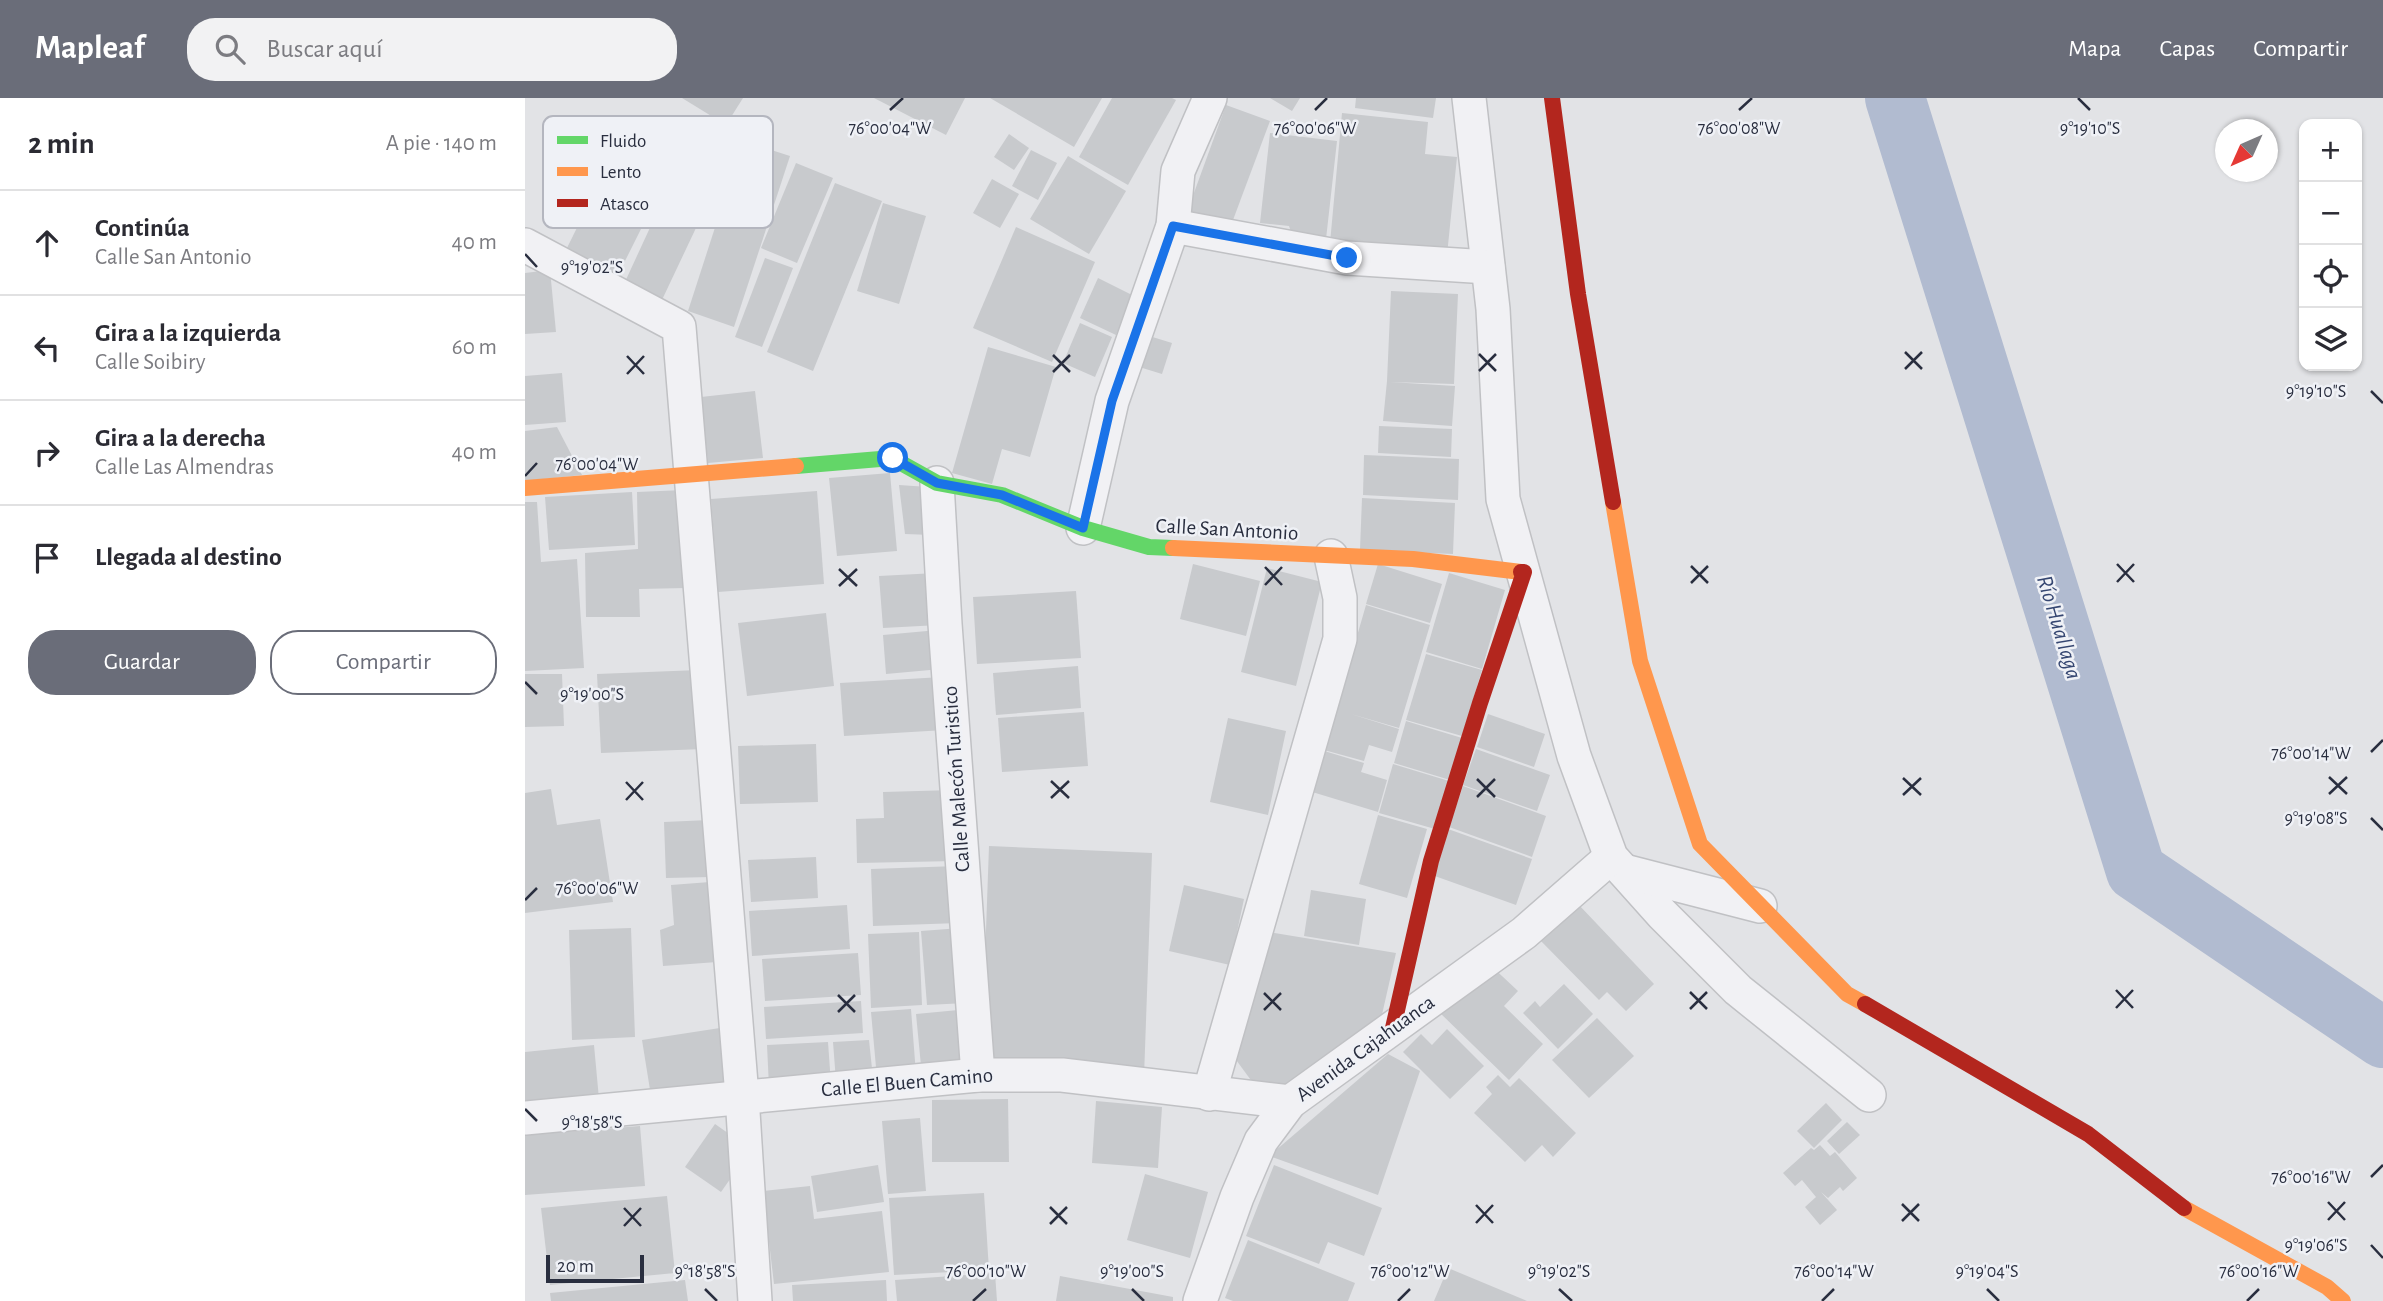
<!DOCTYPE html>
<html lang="es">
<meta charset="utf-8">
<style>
:root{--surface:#fff;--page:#f2f2f3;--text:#2b2b33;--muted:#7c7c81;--line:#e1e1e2;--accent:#6a6d79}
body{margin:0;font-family:"Alegreya Sans",sans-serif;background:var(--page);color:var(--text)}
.controls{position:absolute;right:21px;top:21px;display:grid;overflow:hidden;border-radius:14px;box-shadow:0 2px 5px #0004}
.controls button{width:63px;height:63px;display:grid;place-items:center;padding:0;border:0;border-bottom:2px solid var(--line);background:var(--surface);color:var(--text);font:35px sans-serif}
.compass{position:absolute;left:1690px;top:21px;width:63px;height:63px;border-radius:50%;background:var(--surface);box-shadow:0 2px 5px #0004;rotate:225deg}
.scale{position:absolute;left:21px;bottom:18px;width:98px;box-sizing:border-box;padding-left:7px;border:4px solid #292e3f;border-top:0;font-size:19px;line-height:24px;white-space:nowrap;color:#292e3f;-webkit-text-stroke:5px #eff1f6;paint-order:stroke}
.stop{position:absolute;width:21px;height:21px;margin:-16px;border:5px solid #1a73e8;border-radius:50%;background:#fff}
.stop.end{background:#1a73e8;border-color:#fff;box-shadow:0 2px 7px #0008}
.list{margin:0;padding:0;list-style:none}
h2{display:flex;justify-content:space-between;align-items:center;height:91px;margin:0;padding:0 28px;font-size:30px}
h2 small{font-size:23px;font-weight:400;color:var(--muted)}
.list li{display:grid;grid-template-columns:46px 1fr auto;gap:21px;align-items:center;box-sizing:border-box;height:105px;padding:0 28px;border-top:2px solid var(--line)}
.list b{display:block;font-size:26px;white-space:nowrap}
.list p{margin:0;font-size:23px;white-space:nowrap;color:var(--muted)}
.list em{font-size:23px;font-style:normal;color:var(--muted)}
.actions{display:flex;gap:14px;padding:21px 28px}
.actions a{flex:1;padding:16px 0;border:2px solid var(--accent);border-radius:28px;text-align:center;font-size:24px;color:var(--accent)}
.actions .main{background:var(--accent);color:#fff}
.icon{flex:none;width:38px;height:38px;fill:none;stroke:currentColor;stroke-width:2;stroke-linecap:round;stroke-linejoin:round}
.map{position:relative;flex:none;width:1858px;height:1203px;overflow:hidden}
header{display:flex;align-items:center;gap:42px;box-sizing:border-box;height:98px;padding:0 35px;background:var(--accent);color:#fff}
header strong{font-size:33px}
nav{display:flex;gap:38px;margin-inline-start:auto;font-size:24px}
.search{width:490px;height:63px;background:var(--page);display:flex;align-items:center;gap:18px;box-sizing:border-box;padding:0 24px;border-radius:28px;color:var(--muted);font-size:26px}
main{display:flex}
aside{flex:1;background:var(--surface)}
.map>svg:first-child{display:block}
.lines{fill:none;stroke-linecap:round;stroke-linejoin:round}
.river{stroke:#b1bbd0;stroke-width:60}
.building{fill:#c8cacd}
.street-casing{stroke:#c0c1c4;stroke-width:36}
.street{stroke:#f1f1f4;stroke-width:33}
.fast{stroke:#63d668;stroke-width:16}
.slow{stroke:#ff974d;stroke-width:16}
.jam{stroke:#b3261e;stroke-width:16}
.route{stroke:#1a73e8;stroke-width:9}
.ticks{fill:none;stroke:#292e3f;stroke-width:2.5}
.labels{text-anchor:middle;stroke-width:5;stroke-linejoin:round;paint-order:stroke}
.street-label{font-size:21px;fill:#292e3f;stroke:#eff1f6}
.water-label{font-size:23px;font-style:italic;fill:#354671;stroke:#eff1f6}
.key{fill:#eff1f6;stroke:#b4b6bf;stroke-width:2}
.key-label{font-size:19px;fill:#292e3f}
.ticks-label{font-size:18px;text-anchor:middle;fill:#292e3f;stroke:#eff1f6;stroke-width:5;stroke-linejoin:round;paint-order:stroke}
</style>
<header>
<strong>Mapleaf</strong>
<div class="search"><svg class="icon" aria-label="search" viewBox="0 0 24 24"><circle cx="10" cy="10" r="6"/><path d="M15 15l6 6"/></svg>Buscar aquí</div>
<nav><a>Mapa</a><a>Capas</a><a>Compartir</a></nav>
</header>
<main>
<aside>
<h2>2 min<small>A pie · 140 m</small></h2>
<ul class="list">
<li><svg class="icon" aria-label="ahead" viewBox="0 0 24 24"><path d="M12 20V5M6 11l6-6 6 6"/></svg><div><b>Continúa</b><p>Calle San Antonio</p></div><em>40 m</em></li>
<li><svg class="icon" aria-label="left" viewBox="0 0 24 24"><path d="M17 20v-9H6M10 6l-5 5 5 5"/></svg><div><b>Gira a la izquierda</b><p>Calle Soibiry</p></div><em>60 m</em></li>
<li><svg class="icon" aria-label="right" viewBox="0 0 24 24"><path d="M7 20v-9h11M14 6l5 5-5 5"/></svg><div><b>Gira a la derecha</b><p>Calle Las Almendras</p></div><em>40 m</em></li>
<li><svg class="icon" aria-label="arrive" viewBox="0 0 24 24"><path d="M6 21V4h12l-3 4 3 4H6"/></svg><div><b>Llegada al destino</b></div></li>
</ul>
<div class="actions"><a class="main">Guardar</a><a>Compartir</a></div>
</aside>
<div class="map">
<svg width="1858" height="1203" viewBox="0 0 1858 1203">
<rect width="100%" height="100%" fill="#e2e3e6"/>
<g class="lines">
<polyline class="river" points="1370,0 1611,773 1858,940"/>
</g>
<g class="building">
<polygon points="157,0 218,0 201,27"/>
<polygon points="349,0 440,0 421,37"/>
<polygon points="465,0 577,0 549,49"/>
<polygon points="587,0 647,0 651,2 603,87 554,59"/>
<polygon points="745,0 775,0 767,13"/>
<polygon points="831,0 911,0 908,20 830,10"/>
<polygon points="701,7 745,23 705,130 662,114"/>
<polygon points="817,15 903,24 900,56 932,59 922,157 805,145"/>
<polygon points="745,35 812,43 800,150 770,146 764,128 735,125"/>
<polygon points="484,36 504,50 489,72 469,59"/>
<polygon points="218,43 265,58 209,229 163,213"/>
<polygon points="506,52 532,65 513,102 487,88"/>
<polygon points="543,58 601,93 564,156 505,121"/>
<polygon points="271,65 308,80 272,165 236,150"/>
<polygon points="83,67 135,93 92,179 40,154"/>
<polygon points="467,81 494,96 475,130 448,115"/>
<polygon points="310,85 357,103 288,273 242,254"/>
<polygon points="141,95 179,113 136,204 99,186"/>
<polygon points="358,105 401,118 374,206 332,193"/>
<polygon points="491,129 570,164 527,264 448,230"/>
<polygon points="240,160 268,170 237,249 210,239"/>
<polygon points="25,172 31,234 0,236 0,175"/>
<polygon points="573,180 609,198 591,237 555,220"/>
<polygon points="866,193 933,196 929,286 865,284 930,288 927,328 858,323 862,283"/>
<polygon points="555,225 587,239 570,279 538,265"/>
<polygon points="621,237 647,245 637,276 611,268"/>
<polygon points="463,249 531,269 505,359 477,351 467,386 427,375"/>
<polygon points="37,275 41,324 0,327 0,278"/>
<polygon points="230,293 238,360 183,365 176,299"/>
<polygon points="854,328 927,331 926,359 853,355"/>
<polygon points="32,329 57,377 0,383 0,333"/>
<polygon points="839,357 934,361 933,402 838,397"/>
<polygon points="365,375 372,453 312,458 304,380"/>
<polygon points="374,387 403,389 407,437 380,436"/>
<polygon points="159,392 161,490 114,491 115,519 61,519 60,455 113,451 112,394"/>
<polygon points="292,393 299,486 193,494 186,401"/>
<polygon points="107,394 110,447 24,452 20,399"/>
<polygon points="837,400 930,405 928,456 835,452"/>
<polygon points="0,404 12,404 16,464 52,461 59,570 0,573"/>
<polygon points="668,466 735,483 721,538 655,521"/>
<polygon points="853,466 917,486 905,525 841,506"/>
<polygon points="742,470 797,484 771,588 716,574"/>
<polygon points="411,475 414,527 358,530 354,478"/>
<polygon points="924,475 980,492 957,571 901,554"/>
<polygon points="551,493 556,560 452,566 448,499"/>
<polygon points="841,507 905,527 874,630 826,616 874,631 867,654 844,647 839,663 799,652"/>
<polygon points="301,515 309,588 222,598 213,525"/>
<polygon points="413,532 416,571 361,576 358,537"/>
<polygon points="901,556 957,572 937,638 881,622"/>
<polygon points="553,568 556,610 471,617 468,575"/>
<polygon points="174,572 178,651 76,655 72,576"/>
<polygon points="0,576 37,576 39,628 0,629"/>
<polygon points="417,579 420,632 319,638 315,585"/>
<polygon points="559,614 563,668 477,674 473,620"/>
<polygon points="963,616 1020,636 1009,669 952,649"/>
<polygon points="703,620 761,633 743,717 685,704"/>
<polygon points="881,623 937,640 925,682 869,665"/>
<polygon points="291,646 293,704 215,706 213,648"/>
<polygon points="951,651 1025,677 1012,713 938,687"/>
<polygon points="796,652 839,665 836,674 862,682 853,714 784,693"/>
<polygon points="868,666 924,683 910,731 854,715"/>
<polygon points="938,688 1021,718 1007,759 924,729"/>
<polygon points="26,691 32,727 75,721 88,804 0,815 0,695"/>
<polygon points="429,692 431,763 332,765 331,721 359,720 358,694"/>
<polygon points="853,717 902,731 882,800 834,786"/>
<polygon points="184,722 186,779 141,780 139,724"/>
<polygon points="923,731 1007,761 991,807 907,777"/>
<polygon points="464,748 627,755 619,979 456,973"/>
<polygon points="291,759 293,800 226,804 223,762"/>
<polygon points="432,768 434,825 348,828 346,771"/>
<polygon points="185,784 192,864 138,868 135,832 149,827 146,787"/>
<polygon points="659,787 719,801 705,867 644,853"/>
<polygon points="786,792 841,801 834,847 779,838"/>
<polygon points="1053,806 1129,886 1101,913 1082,894 1074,902 1015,842"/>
<polygon points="322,807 325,851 227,858 224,813"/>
<polygon points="106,830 110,939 47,942 44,832"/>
<polygon points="436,830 441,905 402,907 396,833"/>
<polygon points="737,833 871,855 856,921 764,992 728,985 706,955"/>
<polygon points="394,834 397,907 346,910 343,836"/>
<polygon points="333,855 336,897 240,903 237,861"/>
<polygon points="961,863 993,893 979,908 1018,946 984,982 913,913"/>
<polygon points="1039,886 1068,916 1033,951 998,915 1010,903 1015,909"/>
<polygon points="336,903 338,935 241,941 239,909"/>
<polygon points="386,911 391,976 352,980 346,914"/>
<polygon points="444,911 450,973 397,978 391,916"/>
<polygon points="1072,920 1109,958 1064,1000 1027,962"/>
<polygon points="195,930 204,986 126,998 117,942"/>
<polygon points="922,931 959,968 925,1001 878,954 896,936 907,947"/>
<polygon points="344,942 348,980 311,983 308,944"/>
<polygon points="303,944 306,986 244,989 242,947"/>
<polygon points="69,947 74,1001 0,1008 0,954"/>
<polygon points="863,956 895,973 853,1097 744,1058"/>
<polygon points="973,977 985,989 994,980 1051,1035 1028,1059 1017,1047 1000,1064 949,1015 967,996 961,989"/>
<polygon points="483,1001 484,1064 407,1064 407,1002"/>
<polygon points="571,1003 637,1009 633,1070 567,1065"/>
<polygon points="1301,1005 1317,1022 1289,1050 1272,1033"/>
<polygon points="395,1020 401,1093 363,1096 357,1023"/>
<polygon points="1322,1024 1335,1037 1314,1056 1302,1043"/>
<polygon points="190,1026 210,1040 215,1067 196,1094 160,1069"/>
<polygon points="115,1028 120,1088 0,1097 0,1037"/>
<polygon points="1295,1047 1305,1058 1310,1054 1332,1080 1318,1093 1315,1089 1303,1100 1296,1094 1312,1112 1295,1127 1280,1109 1291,1099 1277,1082 1270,1088 1258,1075 1286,1050 1289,1052"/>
<polygon points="353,1067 359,1104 292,1114 286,1078"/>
<polygon points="749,1067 857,1110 839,1158 803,1144 794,1166 721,1138"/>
<polygon points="620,1076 683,1094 665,1160 602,1142"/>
<polygon points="285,1088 289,1121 357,1113 364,1174 249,1186 238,1093"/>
<polygon points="459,1095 464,1172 369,1177 364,1100"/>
<polygon points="142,1098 150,1175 25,1187 16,1110"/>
<polygon points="723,1142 830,1185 823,1203 708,1203 700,1200"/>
<polygon points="923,1170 1002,1203 909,1203"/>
<polygon points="470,1175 472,1203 372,1203 370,1182"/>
<polygon points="535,1178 648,1199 648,1203 531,1203"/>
<polygon points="160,1182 163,1203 26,1203 25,1195"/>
<polygon points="361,1182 362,1203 268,1203 267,1187"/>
</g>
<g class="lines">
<g class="street-casing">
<g id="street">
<polyline points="944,0 968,211 978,401 1049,658 1086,759 1137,816 1213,892 1344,997"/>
<polyline points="648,128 822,160 963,169"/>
<polyline points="0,147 154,229 217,998 230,1203"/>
<polyline points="412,385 420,526 453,977"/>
<polyline points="558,430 587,303 648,128 653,73 685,0"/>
<polyline points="1099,773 1235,808"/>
<polyline points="684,996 815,541 815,500 806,458"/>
<polyline points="0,1020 453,977 537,977 765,1004"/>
<polyline points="675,1203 712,1099 736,1043 765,1004 999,835 1086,759"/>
</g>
</g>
<use href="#street" class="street"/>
<polyline class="fast" points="271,368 367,360 412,385 477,397 558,430 624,449 648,450"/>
<g class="slow">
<polyline points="0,390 271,368"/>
<polyline points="1088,404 1115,563 1175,746 1322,896 1340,906"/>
<polyline points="648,450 888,461 996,474"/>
<polyline points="1659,1110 1802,1189 1818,1203"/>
</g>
<g class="jam">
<polyline points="1027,0 1053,196 1088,404"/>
<polyline points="1340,906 1563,1036 1659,1110"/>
<polyline points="868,930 906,763 955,605 999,474 996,474"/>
</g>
</g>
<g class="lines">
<polyline class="route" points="368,360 412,385 477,397 558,430 587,303 648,128 822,160"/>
</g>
<path class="ticks" d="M1553,0L1565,12M365,12L378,0M790,12L802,0M1214,12L1227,0M0,156L12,169M1380,254L1397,271M954,256L971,273M528,257L545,274M102,258L119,276M1380,271L1397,254M954,273L971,256M528,274L545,257M102,276L119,258M1846,293L1858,305M0,378L12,365M1592,466L1609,484M1166,468L1183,485M740,469L757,487M314,471L332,488M1592,484L1609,466M1166,485L1183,468M740,487L757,469M314,488L332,471M0,584L12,596M1846,654L1858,642M1804,679L1822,696M1378,680L1396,697M952,681L970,699M526,683L544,700M101,684L118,702M1804,696L1822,679M1378,697L1396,680M952,699L970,681M526,700L544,683M101,702L118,684M1846,720L1858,732M0,802L12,790M1591,892L1608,910M1165,894L1182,911M739,895L756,912M313,897L330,914M1591,910L1608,892M1165,911L1182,894M739,912L756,895M313,914L330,897M0,1011L12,1023M1846,1079L1858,1067M1803,1104L1820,1122M1377,1106L1394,1123M951,1107L968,1125M525,1109L542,1126M99,1110L116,1128M1803,1122L1820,1104M1377,1123L1394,1106M951,1125L968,1107M525,1126L542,1109M99,1128L116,1110M1846,1147L1858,1160M180,1191L192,1203M607,1191L619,1203M1034,1191L1047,1203M1462,1191L1474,1203M448,1203L461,1191M873,1203L885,1191M1297,1203L1309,1191M1722,1203L1734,1191"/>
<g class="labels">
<g class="street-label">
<text transform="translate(702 431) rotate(3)" y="7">Calle San Antonio</text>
<text transform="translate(431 681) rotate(-94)" y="7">Calle Malecón Turistico</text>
<text transform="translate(840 950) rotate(-36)" y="7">Avenida Cajahuanca</text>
<text transform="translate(382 984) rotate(-5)" y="7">Calle El Buen Camino</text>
</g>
<g class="water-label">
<text transform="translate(1535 529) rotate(73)" y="8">Río Huallaga</text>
</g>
</g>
<rect x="18" y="18" width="230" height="112" rx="10" class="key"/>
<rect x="32" y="38" width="31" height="8" fill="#63d668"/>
<rect x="32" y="69" width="31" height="9" fill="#ff974d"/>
<rect x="32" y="101" width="31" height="8" fill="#b3261e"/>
<g class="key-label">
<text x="75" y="49">Fluido</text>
<text x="75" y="80">Lento</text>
<text x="75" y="112">Atasco</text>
</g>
<g class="ticks-label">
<text x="365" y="36">76°00'04"W</text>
<text x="1214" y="36">76°00'08"W</text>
<text x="1565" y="36">9°19'10"S</text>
<text x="790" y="36">76°00'06"W</text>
<text x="67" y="175">9°19'02"S</text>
<text x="1791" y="299">9°19'10"S</text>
<text x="72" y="372">76°00'04"W</text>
<text x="67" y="602">9°19'00"S</text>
<text x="1786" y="661">76°00'14"W</text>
<text x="1791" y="726">9°19'08"S</text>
<text x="72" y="796">76°00'06"W</text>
<text x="67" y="1030">9°18'58"S</text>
<text x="1786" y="1085">76°00'16"W</text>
<text x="1791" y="1153">9°19'06"S</text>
<text x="1309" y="1179">76°00'14"W</text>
<text x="180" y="1179">9°18'58"S</text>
<text x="461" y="1179">76°00'10"W</text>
<text x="607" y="1179">9°19'00"S</text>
<text x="885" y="1179">76°00'12"W</text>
<text x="1034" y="1179">9°19'02"S</text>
<text x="1462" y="1179">9°19'04"S</text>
<text x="1734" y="1179">76°00'16"W</text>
</g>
</svg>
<div class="controls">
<button>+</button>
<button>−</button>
<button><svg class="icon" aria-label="locate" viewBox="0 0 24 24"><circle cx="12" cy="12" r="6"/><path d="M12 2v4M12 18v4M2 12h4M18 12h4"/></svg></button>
<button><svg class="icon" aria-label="layers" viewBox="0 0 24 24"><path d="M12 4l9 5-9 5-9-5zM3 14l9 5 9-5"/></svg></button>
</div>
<svg class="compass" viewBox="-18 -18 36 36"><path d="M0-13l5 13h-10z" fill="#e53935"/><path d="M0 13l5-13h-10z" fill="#7c7c81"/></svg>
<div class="scale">20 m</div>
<div class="stop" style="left:368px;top:360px"></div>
<div class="stop end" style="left:822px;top:160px"></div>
</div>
</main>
